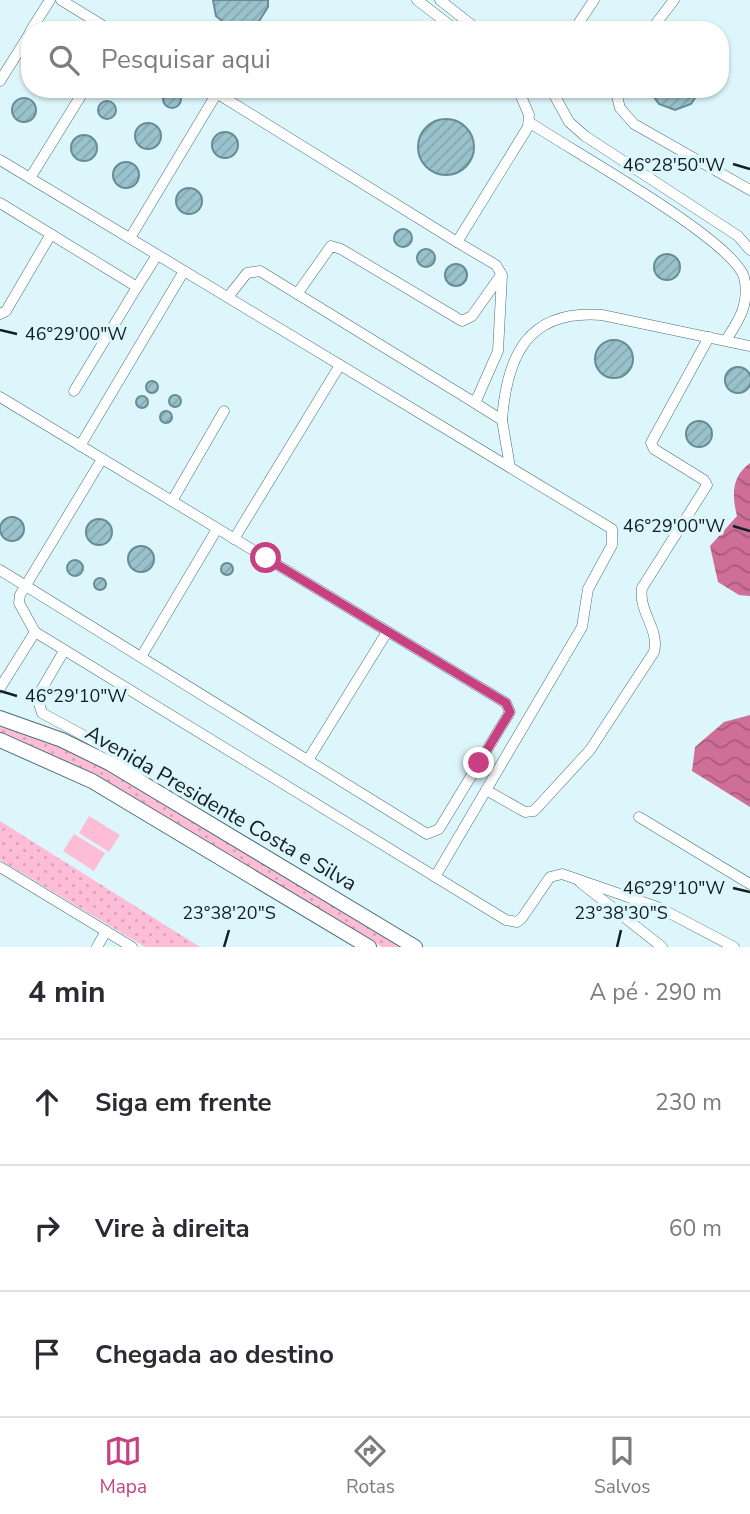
<!DOCTYPE html>
<html lang="pt">
<meta charset="utf-8">
<style>
:root{--surface:#fff;--page:#f2f2f3;--text:#2b2b33;--muted:#7c7c81;--line:#e1e1e2;--accent:#c64082}
body{margin:0;font-family:"Nunito Sans",sans-serif;background:var(--page);color:var(--text)}
.stop{position:absolute;width:21px;height:21px;margin:-16px;border:5px solid #c64082;border-radius:50%;background:#fff}
.stop.end{background:#c64082;border-color:#fff;box-shadow:0 2px 7px #0008}
.list{margin:0;padding:0;list-style:none}
h2{display:flex;justify-content:space-between;align-items:center;height:91px;margin:0;padding:0 28px;font-size:30px}
h2 small{font-size:23px;font-weight:400;color:var(--muted)}
.list li{display:grid;grid-template-columns:46px 1fr auto;gap:21px;align-items:center;box-sizing:border-box;height:126px;padding:0 28px;border-top:2px solid var(--line)}
.list b{display:block;font-size:26px;white-space:nowrap}
.list em{font-size:23px;font-style:normal;color:var(--muted)}
.icon{flex:none;width:38px;height:38px;fill:none;stroke:currentColor;stroke-width:2;stroke-linecap:round;stroke-linejoin:round}
.map{position:relative;flex:none;width:750px;height:947px;overflow:hidden}
.search{position:absolute;background:var(--surface);box-shadow:0 2px 5px #0004;left:21px;right:21px;top:21px;height:77px;display:flex;align-items:center;gap:18px;box-sizing:border-box;padding:0 24px;border-radius:28px;color:var(--muted);font-size:26px}
.sheet{height:469px;background:var(--surface)}
nav{display:flex;justify-content:space-around;align-items:center;box-sizing:border-box;height:98px;border-top:2px solid var(--line);background:var(--surface);font-size:19px;color:var(--muted)}
nav a{display:grid;justify-items:center;gap:4px}
nav .on{color:var(--accent)}
.map>svg:first-child{display:block}
.grass{fill:url(#grass-dots)}
.park{fill:#febdd6}
.water{fill:url(#water-waves)}
.building{fill:url(#building-hatch);stroke:#668c96;stroke-width:2}
.lines{fill:none;stroke-linecap:round;stroke-linejoin:round}
.minor-casing{stroke:#486d77;stroke-width:11}
.highway-casing{stroke:#486d77;stroke-width:16}
.minor{stroke:#fff;stroke-width:10}
.highway{stroke:#fff;stroke-width:14}
.route{stroke:#c64082;stroke-width:9}
.ticks{fill:none;stroke:#101f23;stroke-width:2.5}
.labels{text-anchor:middle;stroke-width:7;stroke-linejoin:round;paint-order:stroke}
.street-label{font-size:21px;fill:#101f23;stroke:#ddf6fc}
.ticks-label{font-size:18px;text-anchor:middle;fill:#101f23;stroke:#ddf6fc;stroke-width:7;stroke-linejoin:round;paint-order:stroke}
</style>
<div class="map">
<svg width="750" height="947" viewBox="0 0 750 947">
<defs>
<pattern id="grass-dots" width="8" height="8" patternUnits="userSpaceOnUse" patternTransform="scale(1.75)"><rect width="8" height="8" fill="#febdd6"/><path d="M2 2h.1M6 6h.1" fill="none" stroke="#d9a2b7" stroke-width="1.8" stroke-linecap="round"/></pattern>
<pattern id="water-waves" width="16" height="10" patternUnits="userSpaceOnUse" patternTransform="scale(1.75)"><rect width="16" height="10" fill="#cf6f98"/><path d="M0 5q4-4 8 0t8 0" fill="none" stroke="#a75b7c"/></pattern>
<pattern id="building-hatch" width="6" height="6" patternUnits="userSpaceOnUse" patternTransform="scale(1.75)"><rect width="6" height="6" fill="#9ac2cc"/><path d="M-1 1l2-2M0 6l6-6M5 7l2-2" fill="none" stroke="#84a6af"/></pattern>
</defs>
<rect width="100%" height="100%" fill="#ddf6fc"/>
<g class="grass">
<polygon points="0,724 65,749 109,771 400,947 382,947 119,789 77,766 0,734"/>
<polygon points="0,821 200,947 145,947 0,860"/>
</g>
<g class="park">
<polygon points="89,816 120,835 109,852 79,833"/>
<polygon points="74,834 105,853 94,871 63,851"/>
</g>
<g class="water">
<path d="M750,463V596L739,595L718,582L710,546L737,516C732,496 731,477 750,463Z"/>
<polygon points="750,715 750,807 692,771 695,747 724,722"/>
</g>
<g class="building">
<polygon points="213,0 268,0 268,7 256,26 247,30 233,30 216,16"/>
<polygon points="701,89 691,104 675,110 659,104 648,89"/>
<circle cx="172" cy="99" r="9"/>
<circle cx="24" cy="110" r="12"/>
<circle cx="107" cy="110" r="9"/>
<circle cx="446" cy="147" r="28"/>
<circle cx="148" cy="136" r="13"/>
<circle cx="225" cy="145" r="13"/>
<circle cx="84" cy="148" r="13"/>
<circle cx="126" cy="175" r="13"/>
<circle cx="189" cy="201" r="13"/>
<circle cx="403" cy="238" r="9"/>
<circle cx="426" cy="258" r="9"/>
<circle cx="667" cy="267" r="13"/>
<circle cx="456" cy="275" r="11"/>
<circle cx="614" cy="359" r="19"/>
<circle cx="738" cy="380" r="13"/>
<circle cx="152" cy="387" r="6"/>
<circle cx="175" cy="401" r="6"/>
<circle cx="142" cy="402" r="6"/>
<circle cx="166" cy="417" r="6"/>
<circle cx="699" cy="434" r="13"/>
<circle cx="12" cy="529" r="12"/>
<circle cx="99" cy="532" r="13"/>
<circle cx="141" cy="559" r="13"/>
<circle cx="75" cy="568" r="8"/>
<circle cx="227" cy="569" r="6"/>
<circle cx="100" cy="584" r="6"/>
</g>
<g class="lines">
<g class="minor-casing">
<g id="minor">
<polyline points="61,0 110,30"/>
<polyline points="417,0 456,30"/>
<polyline points="440,0 478,30"/>
<polyline points="31,30 50,0"/>
<polyline points="574,30 594,0"/>
<polyline points="651,30 674,0"/>
<polyline points="0,81 30,33"/>
<polyline points="210,89 457,242"/>
<polyline points="551,89 569,122 585,136 738,236 750,250"/>
<polyline points="615,89 620,108 634,124 750,190"/>
<path d="M529,122C570,150 731,238 744,277C750,303 740,319 726,340"/>
<polyline points="0,160 612,529 612,545 588,589 582,627 435,877"/>
<polyline points="30,178 85,89"/>
<polyline points="0,203 137,287 157,255"/>
<polyline points="130,238 217,93"/>
<polyline points="297,294 331,246 341,249 462,321 472,316 501,275"/>
<polyline points="228,297 247,273 260,271 475,403 498,351 502,275 496,265 457,242 528,127 529,115 518,89"/>
<polyline points="0,314 6,311 51,234"/>
<polyline points="74,391 137,287"/>
<polyline points="0,397 506,703 510,712 439,829 427,834 0,570"/>
<polyline points="475,403 502,420 510,467"/>
<path d="M502,420C507,355 528,309 602,315L750,346"/>
<polyline points="80,446 184,271"/>
<polyline points="102,459 20,595 19,603 35,632 506,920 517,922 522,918 550,877 562,874 660,908 734,947"/>
<polyline points="172,501 224,411"/>
<polyline points="234,539 340,365"/>
<polyline points="64,651 37,697 42,713 116,753 137,775"/>
<polyline points="141,657 217,529"/>
<polyline points="0,688 35,632"/>
<polyline points="308,760 387,632"/>
<path d="M486,790L525,812L534,811L590,750L654,652C660,630 638,611 642,588L707,485L704,480L654,449L651,443L709,337"/>
<polyline points="639,817 750,884"/>
<polyline points="0,867 132,947"/>
<polyline points="580,882 662,947"/>
<polyline points="97,947 106,931"/>
</g>
</g>
<g class="highway-casing">
<g id="highway">
<polyline points="0,718 62,740 109,763 415,947"/>
<polyline points="0,740 92,781 369,947"/>
</g>
</g>
<use href="#minor" class="minor"/>
<use href="#highway" class="highway"/>
</g>
<g class="lines">
<polyline class="route" points="266,558 506,703 510,712 479,763"/>
</g>
<path class="ticks" d="M733,164L750,169M0,330L17,334M733,526L750,531M0,691L17,696M733,888L750,892M224,947L229,930M617,947L621,930"/>
<g class="labels">
<g class="street-label">
<text transform="translate(221 808) rotate(30)" y="7">Avenida Presidente Costa e Silva</text>
</g>
</g>
<g class="ticks-label">
<text x="674" y="171">46°28'50"W</text>
<text x="76" y="340">46°29'00"W</text>
<text x="674" y="532">46°29'00"W</text>
<text x="76" y="702">46°29'10"W</text>
<text x="674" y="894">46°29'10"W</text>
<text x="229" y="919">23°38'20"S</text>
<text x="621" y="919">23°38'30"S</text>
</g>
</svg>
<div class="stop" style="left:266px;top:558px"></div>
<div class="stop end" style="left:479px;top:763px"></div>
<div class="search"><svg class="icon" aria-label="search" viewBox="0 0 24 24"><circle cx="10" cy="10" r="6"/><path d="M15 15l6 6"/></svg>Pesquisar aqui</div>
</div>
<section class="sheet">
<h2>4 min<small>A pé · 290 m</small></h2>
<ul class="list">
<li><svg class="icon" aria-label="ahead" viewBox="0 0 24 24"><path d="M12 20V5M6 11l6-6 6 6"/></svg><div><b>Siga em frente</b></div><em>230 m</em></li>
<li><svg class="icon" aria-label="right" viewBox="0 0 24 24"><path d="M7 20v-9h11M14 6l5 5-5 5"/></svg><div><b>Vire à direita</b></div><em>60 m</em></li>
<li><svg class="icon" aria-label="arrive" viewBox="0 0 24 24"><path d="M6 21V4h12l-3 4 3 4H6"/></svg><div><b>Chegada ao destino</b></div></li>
</ul>
</section>
<nav>
<a class="on"><svg class="icon" aria-label="map" viewBox="0 0 24 24"><path d="M3 6l6-2 6 2 6-2v14l-6 2-6-2-6 2zM9 4v14M15 6v14"/></svg>Mapa</a>
<a><svg class="icon" aria-label="directions" viewBox="0 0 24 24"><path d="M12 3l9 9-9 9-9-9zM9 14v-3h6M13 9l2 2-2 2"/></svg>Rotas</a>
<a><svg class="icon" aria-label="saved" viewBox="0 0 24 24"><path d="M7 4h10v16l-5-4-5 4z"/></svg>Salvos</a>
</nav>
